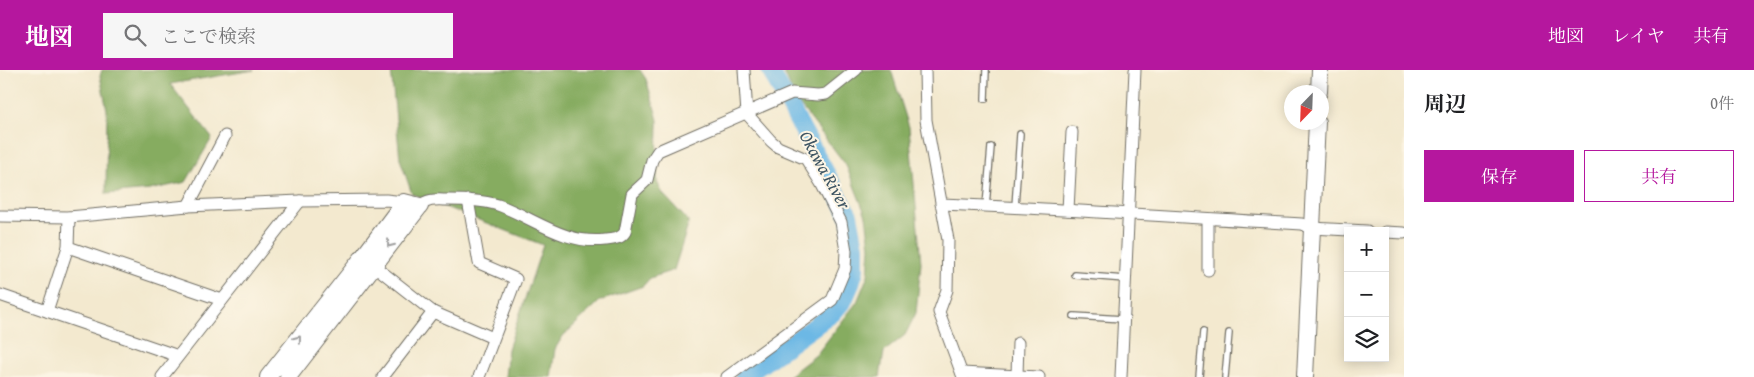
<!DOCTYPE html>
<html lang="ja">
<meta charset="utf-8">
<style>
:root{--surface:#fff;--page:#f6f6f6;--text:#202124;--muted:#757577;--line:#e0e0e0;--accent:#b5179e}
body{margin:0;font-family:"Gentium Book Plus","Noto Serif JP",serif;background:var(--page);color:var(--text)}
.controls{position:absolute;right:15px;bottom:15px;display:grid;overflow:hidden;border-radius:0px;box-shadow:0 2px 12px #0003}
.controls button{width:45px;height:45px;display:grid;place-items:center;padding:0;border:0;border-bottom:1px solid var(--line);background:var(--surface);color:var(--text);font:25px sans-serif}
.compass{position:absolute;left:1284px;top:15px;width:45px;height:45px;border-radius:50%;background:var(--surface);box-shadow:0 2px 12px #0003;rotate:203deg}
.list{margin:0;padding:0;list-style:none}
h2{display:flex;justify-content:space-between;align-items:center;height:65px;margin:0;padding:0 20px;font-size:21px}
h2 small{font-size:16px;font-weight:400;color:var(--muted)}
.actions{display:flex;gap:10px;padding:15px 20px}
.actions a{flex:1;padding:11px 0;border:1px solid var(--accent);border-radius:0px;text-align:center;font-size:18px;color:var(--accent)}
.actions .main{background:var(--accent);color:#fff}
.icon{flex:none;width:28px;height:28px;fill:none;stroke:currentColor;stroke-width:2;stroke-linecap:round;stroke-linejoin:round}
.map{position:relative;flex:none;width:1404px;height:307px;overflow:hidden}
header{display:flex;align-items:center;gap:30px;box-sizing:border-box;height:70px;padding:0 25px;background:var(--accent);color:#fff}
header strong{font-size:24px}
nav{display:flex;gap:28px;margin-inline-start:auto;font-size:18px}
.search{width:350px;height:45px;background:var(--page);display:flex;align-items:center;gap:12px;box-sizing:border-box;padding:0 18px;border-radius:0px;color:var(--muted);font-size:19px}
main{display:flex}
aside{flex:1;background:var(--surface)}
.map>svg:first-child{display:block}
.forest{fill:#86ac61;stroke:#586c46}
.lines{fill:none;stroke-linecap:round;stroke-linejoin:round}
.river{stroke:#6cb8e5;stroke-width:18}
.lane-casing{stroke:#716e64;stroke-width:8}
.street-casing{stroke:#716e64;stroke-width:13}
.secondary-casing{stroke:#716e64;stroke-width:18}
.lane{stroke:#fff;stroke-width:5.5}
.street{stroke:#fff;stroke-width:11}
.secondary{stroke:#fff;stroke-width:16}
.oneway{stroke:#a0a0a0}
.labels{text-anchor:middle;stroke-width:4;stroke-linejoin:round;paint-order:stroke}
.water-label{font-size:18px;font-style:italic;fill:#3e5563;stroke:#fcf5e5}
</style>
<header>
<strong>地図</strong>
<div class="search"><svg class="icon" aria-label="search" viewBox="0 0 24 24"><circle cx="10" cy="10" r="6"/><path d="M15 15l6 6"/></svg>ここで検索</div>
<nav><a>地図</a><a>レイヤ</a><a>共有</a></nav>
</header>
<main>
<div class="map">
<svg width="1404" height="307" viewBox="0 0 1404 307">
<rect width="100%" height="100%" fill="#fcf5e5"/>
<filter id="ink" filterUnits="userSpaceOnUse"><feTurbulence type="fractalNoise" baseFrequency=".02" numOctaves="2"/><feDisplacementMap in="SourceGraphic" scale="10" xChannelSelector="R" yChannelSelector="G"/><feConvolveMatrix kernelMatrix="1 2 1 2 8 2 1 2 1" color-interpolation-filters="sRGB"/></filter>
<filter id="wash" filterUnits="userSpaceOnUse"><feTurbulence type="fractalNoise" baseFrequency=".0096" numOctaves="4" result="noise"/><feDisplacementMap in="SourceGraphic" scale="20" xChannelSelector="R" yChannelSelector="G"/><feGaussianBlur stdDeviation="1.12" result="paint"/><feColorMatrix in="noise" values="0 0 0 0 0 0 0 0 0 0 0 0 0 0 0 0 0 1.4 0 .05"/><feComposite in="paint" operator="in"/></filter>
<g filter="url(#wash)">
<rect width="100%" height="100%" fill="#f3e9cf"/>
<g class="forest">
<polygon points="102,0 254,0 170,14 212,68 186,112 150,120 106,124 107,40 100,6"/>
<polygon points="391,0 640,0 646,9 658,50 657,112 663,124 689,152 674,200 650,208 643,216 600,231 563,266 555,279 551,307 505,307 508,279 543,175 412,124 400,89"/>
<polygon points="783,0 891,0 909,57 921,193 916,243 905,265 884,282 880,307 787,307 816,285 857,232 868,205 870,177 866,146 846,95 796,30"/>
</g>
<g class="lines">
<polyline class="river" points="744,307 833,243 844,230 850,216 855,200 855,177 849,145 770,0"/>
</g>
</g>
<g filter="url(#ink)">
<g class="lines">
<g class="lane-casing">
<g id="lane">
<polyline points="985,29 986,0"/>
<polyline points="986,136 991,77"/>
<polyline points="1015,137 1020,64"/>
<polyline points="1075,205 1125,209"/>
<polyline points="1074,246 1123,249"/>
<polyline points="1199,307 1203,262"/>
<polyline points="1225,307 1229,263"/>
</g>
</g>
<g class="street-casing">
<g id="street">
<polyline points="925,0 926,50 948,170 947,220 939,242 963,307"/>
<polyline points="468,130 479,193 516,209 479,307"/>
<path d="M941,134C1062,139 1182,147 1302,154L1312,158L1367,161"/>
<polyline points="188,136 225,66"/>
<path d="M420,136C428,128 438,130 449,130C465,130 482,130 498,135C534,148 565,175 605,170C613,169 621,169 625,162L632,124L647,110L652,90L658,81L792,23L818,25L826,24L856,0"/>
<polyline points="1068,140 1072,62"/>
<polyline points="0,146 69,147 188,136 300,131 386,130 404,132"/>
<polyline points="1385,162 1404,163"/>
<polyline points="68,177 222,230"/>
<polyline points="368,191 433,242 493,268"/>
<polyline points="1208,200 1208,149"/>
<polyline points="0,225 178,286"/>
<polyline points="47,241 68,177 69,147"/>
<polyline points="962,303 1039,307"/>
<polyline points="1017,305 1018,273"/>
<polyline points="162,307 300,131"/>
<polyline points="383,307 433,242"/>
<polyline points="727,307 832,230 845,199 846,181 841,152 821,113 806,89 778,77 771,71 747,44 744,0"/>
<polyline points="1121,307 1135,0"/>
</g>
</g>
<g class="secondary-casing">
<g id="secondary">
<polyline points="1319,22 1320,0"/>
<polyline points="268,307 363,187 404,132 420,136 288,307"/>
<polyline points="1305,307 1317,52"/>
</g>
</g>
<use href="#lane" class="lane"/>
<use href="#street" class="street"/>
<use href="#secondary" class="secondary"/>
</g>
<defs><path id="oneway-chevron" d="M-2-3.5L2.5 0L-2 3.5" fill="none" stroke-width="1.6" stroke-linecap="round" stroke-linejoin="round" transform="scale(1.25)"/></defs>
<g class="oneway">
<use href="#oneway-chevron" transform="translate(390 174) rotate(128)"/>
<use href="#oneway-chevron" transform="translate(298 269) rotate(-52)"/>
</g>
</g>
<g class="labels">
<g class="water-label">
<text transform="translate(825 100) rotate(61)" y="6">Okawa River</text>
</g>
</g>
</svg>
<div class="controls">
<button>+</button>
<button>−</button>
<button><svg class="icon" aria-label="layers" viewBox="0 0 24 24"><path d="M12 4l9 5-9 5-9-5zM3 14l9 5 9-5"/></svg></button>
</div>
<svg class="compass" viewBox="-18 -18 36 36"><path d="M0-13l5 13h-10z" fill="#e53935"/><path d="M0 13l5-13h-10z" fill="#757577"/></svg>
</div>
<aside>
<h2>周辺<small>0件</small></h2>
<ul class="list">
</ul>
<div class="actions"><a class="main">保存</a><a>共有</a></div>
</aside>
</main>
